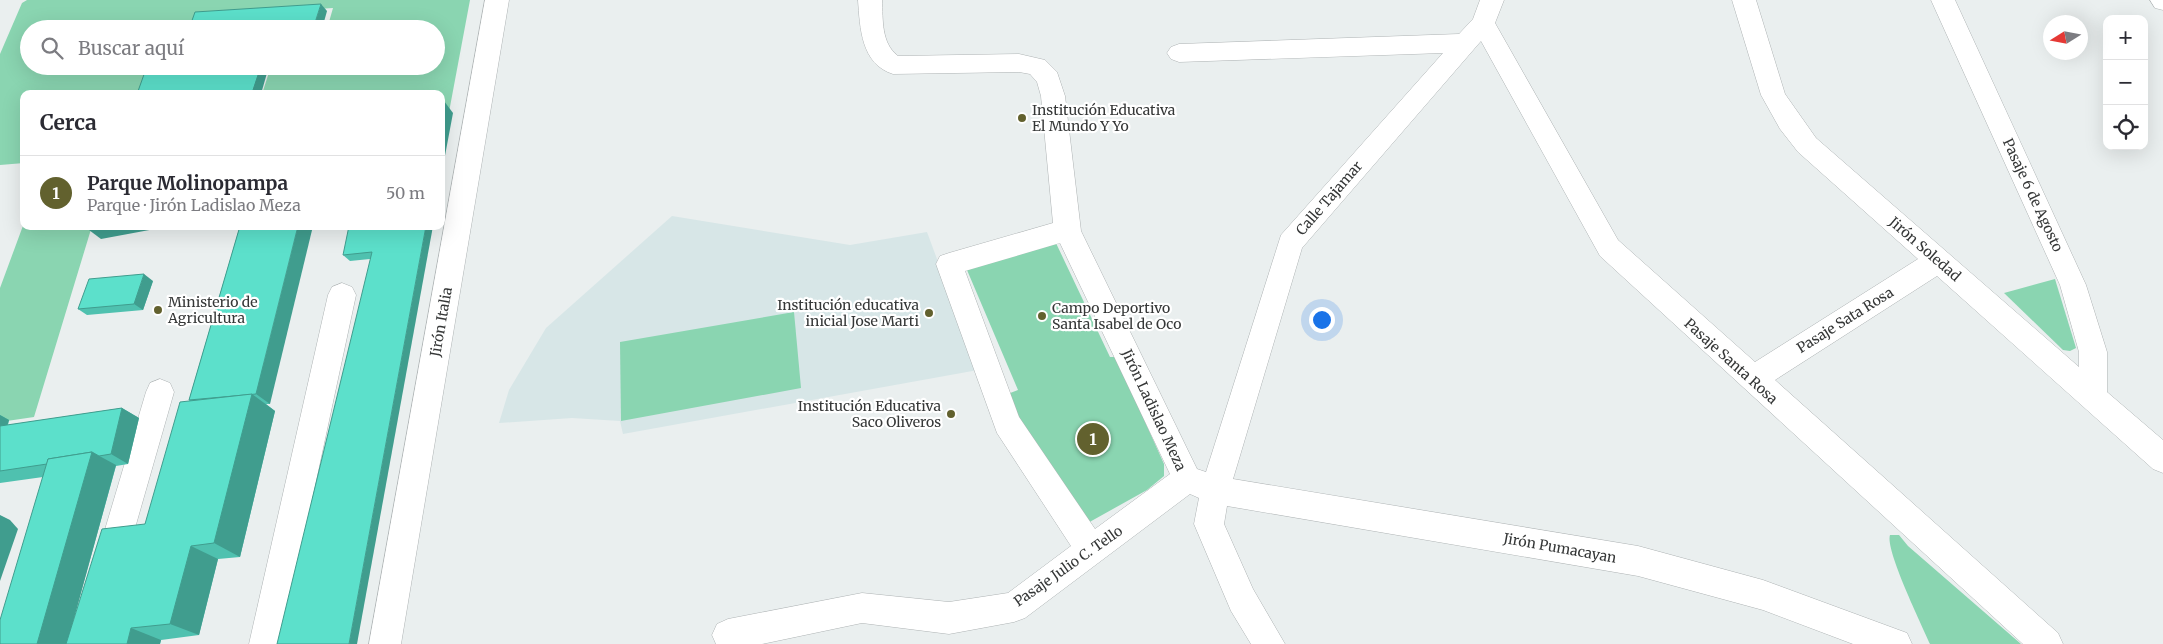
<!DOCTYPE html>
<html lang="es">
<meta charset="utf-8">
<style>
:root{--surface:#fff;--page:#f7f7f7;--text:#2b2b33;--muted:#7c7c81;--line:#e1e1e2;--accent:#62612e}
body{margin:0;font-family:Merriweather,serif;background:var(--page);color:var(--text)}
.controls{position:absolute;right:15px;top:15px;display:grid;overflow:hidden;border-radius:10px;box-shadow:0 5px 20px #0002}
.controls button{width:45px;height:45px;display:grid;place-items:center;padding:0;border:0;border-bottom:1px solid var(--line);background:var(--surface);color:var(--text);font:25px sans-serif}
.compass{position:absolute;left:2043px;top:15px;width:45px;height:45px;border-radius:50%;background:var(--surface);box-shadow:0 5px 20px #0002;rotate:259deg}
.you{position:absolute;left:1321px;top:319px;width:18px;height:18px;margin:-12px;border:4px solid #fff;border-radius:50%;background:#1a73e8;box-shadow:0 0 0 8px #1a73e833}
.badge{display:grid;place-items:center;width:32px;height:32px;border-radius:50%;background:var(--accent);color:#fff;font-size:16px;font-weight:700}
.pin{position:absolute;translate:-50% -50%;border:2px solid #fff;box-shadow:0 1px 5px #0006}
.list{margin:0;padding:0;list-style:none}
h2{display:flex;justify-content:space-between;align-items:center;height:65px;margin:0;padding:0 20px;font-size:21px}
h2 small{font-size:16px;font-weight:400;color:var(--muted)}
.list li{display:grid;grid-template-columns:32px 1fr auto;gap:15px;align-items:center;box-sizing:border-box;height:75px;padding:0 20px;border-top:1px solid var(--line)}
.list b{display:block;font-size:19px;white-space:nowrap}
.list p{margin:0;font-size:16px;white-space:nowrap;color:var(--muted)}
.list em{font-size:16px;font-style:normal;color:var(--muted)}
.icon{flex:none;width:28px;height:28px;fill:none;stroke:currentColor;stroke-width:2;stroke-linecap:round;stroke-linejoin:round}
.map{position:relative;flex:none;width:2163px;height:644px;overflow:hidden}
.search{position:absolute;background:var(--surface);box-shadow:0 5px 20px #0002;left:20px;top:20px;width:425px;height:55px;display:flex;align-items:center;gap:12px;box-sizing:border-box;padding:0 18px;border-radius:28px;color:var(--muted);font-size:19px}
.panel{position:absolute;background:var(--surface);box-shadow:0 5px 20px #0002;left:20px;top:90px;width:425px;height:140px;border-radius:10px}
.map>svg:first-child{display:block}
.built{fill:#d7e6e7}
.green{fill:#8ad5b1}
.lines{fill:none;stroke-linecap:round;stroke-linejoin:round}
.minor-casing{stroke:#aeb3b4;stroke-width:1}
.major-casing{stroke:#aeb3b4;stroke-width:1}
.minor{fill:#fff;fill-rule:evenodd}
.major{fill:#fff;fill-rule:evenodd}
.wall{fill:#4fc1af}
.shaded-wall{fill:#409d8e}
.building{fill:#5ce0cb;stroke:#409d8e}
.poi-dot{fill:#62612e;stroke:#fff;stroke-width:2}
.labels{text-anchor:middle;stroke-width:4.5;stroke-linejoin:round;paint-order:stroke}
.poi-label{font-size:14px;fill:#353737;stroke:#fff;text-anchor:start}
.street-label{font-size:14px;fill:#353737;stroke:#fff}
</style>
<div class="map">
<svg width="2163" height="644" viewBox="0 0 2163 644">
<rect width="100%" height="100%" fill="#eaefef"/>
<polygon class="built" points="672,216 850,245 927,232 978,370 623,434 620,421 572,418 499,423 509,390 546,328"/>
<g class="green">
<polygon points="27,0 470,0 449,112 441,113 441,94 262,94 271,66 436,66 436,29 327,29 333,8 199,17 194,29 29,29 29,66 181,66 140,94 24,94 24,163 0,165 0,54 22,3"/>
<polygon points="24,223 24,226 92,226 34,417 0,422 0,288"/>
<polygon points="1055,241 1110,357 1116,357 1164,464 1164,476 1147,490 1086,524 1005,395 1018,390 967,270"/>
<polygon points="2055,279 2076,348 2070,351 2063,350 2004,293"/>
<polygon points="794,312 801,388 621,421 620,342"/>
<path d="M1890,535H1899L1908,546L2021,644H1930C1922,625 1885,550 1890,535Z"/>
</g>
<g class="lines">
<g class="minor-casing">
<g id="minor">
<polygon points="485,0 509,0 401,644 369,644"/>
<path d="M858,0H882C883,20 881,43 898,56L1019,54L1045,60L1057,72L1065,96L1081,231L1197,469L1206,472L1281,235L1443,53L1179,62L1171,59L1167,53L1171,47L1179,44L1459,34L1473,19L1480,0H1504L1495,23L1618,240L1755,362L1918,259L1798,152L1780,129L1761,95L1732,0H1756L1785,94L1816,138L2079,367V352L2060,285L1931,0H1955L2086,285L2107,352V392L2163,440V473L2153,469L1937,276L1775,380L2058,633L2063,644H2023L1600,256L1481,41L1302,248L1233,479L1638,546L1763,580L1907,633L1912,644H1853L1763,610L1638,576L1227,506L1224,524L1253,589L1285,644H1251L1231,611L1194,524L1199,498L1190,494L1025,618L1014,622L949,634L862,623L762,644H716L712,635L717,624L728,619L862,593L949,602L1008,593L1071,546L997,433L936,264L940,256L949,253L1053,223L1041,96L1037,82L1030,74L1019,72L893,74C861,64 860,28 858,0ZM1060,243L1170,474L1095,529L1019,417L965,271Z"/>
<polygon points="342,283 352,287 356,295 281,644 249,644 328,295 332,287"/>
<polygon points="160,379 170,383 174,392 125,563 121,574 110,578 99,574 95,563 146,392 150,383"/>
</g>
</g>
<g class="major-casing">
<polygon id="major" points="2150,0 2163,0 2163,10 2155,8"/>
</g>
<use href="#minor" class="minor"/>
<use href="#major" class="major"/>
</g>
<g class="wall">
<polygon points="240,226 270,404 266,404 275,411 240,557 218,559 199,635 161,640 160,644 0,644 43,477 0,483 0,415 9,420 8,425 122,408 139,418 128,464 116,466 68,639 145,524 190,401 189,400"/>
<polygon points="433,226 370,259 350,261 343,255"/>
<polygon points="153,281 143,310 87,315 78,309"/>
</g>
<g class="shaded-wall">
<polygon points="321,4 327,11 322,29 313,29"/>
<polygon points="261,66 269,66 261,94 249,94"/>
<polygon points="441,97 453,113 441,177"/>
<polygon points="87,226 171,226 101,239 85,227"/>
<polygon points="298,226 313,226 270,404 256,394"/>
<polygon points="426,226 433,226 357,644 349,644"/>
<polygon points="144,274 153,281 143,310 134,304"/>
<polygon points="252,394 275,411 240,557 214,543"/>
<polygon points="122,408 139,418 128,464 111,454"/>
<polygon points="0,415 9,420 0,448"/>
<polygon points="92,452 116,465 67,644 37,644"/>
<polygon points="0,515 10,520 18,529 0,581"/>
<polygon points="191,546 218,559 199,635 170,624"/>
<polygon points="131,628 161,640 160,644 127,644"/>
</g>
<g class="building">
<polygon points="321,4 313,29 189,29 195,12"/>
<polygon points="147,66 261,66 252,93 250,91 209,94 137,94"/>
<polygon points="250,91 249,94 209,94"/>
<polygon points="240,226 298,226 256,394 189,400"/>
<polygon points="349,226 426,226 349,644 277,644 372,252 343,255"/>
<polygon points="144,274 134,304 78,309 89,279"/>
<polygon points="252,394 214,543 191,546 170,624 131,628 127,644 66,644 102,529 145,524 180,402"/>
<polygon points="122,408 111,454 99,456 92,452 48,459 47,464 0,471 0,426"/>
<polygon points="92,452 37,644 0,644 0,620 48,459"/>
</g>
<g class="poi-dot">
<circle cx="1022" cy="118" r="5"/>
<circle cx="158" cy="310" r="5"/>
<circle cx="929" cy="313" r="5"/>
<circle cx="1042" cy="316" r="5"/>
<circle cx="951" cy="414" r="5"/>
</g>
<g class="labels">
<g class="poi-label">
<text x="1032" y="115">Institución Educativa<tspan x="1032" dy="16">El Mundo Y Yo</tspan></text>
<text x="168" y="307">Ministerio de<tspan x="168" dy="16">Agricultura</tspan></text>
<text x="919" y="310" text-anchor="end">Institución educativa<tspan x="919" dy="16">inicial Jose Marti</tspan></text>
<text x="1052" y="313">Campo Deportivo<tspan x="1052" dy="16">Santa Isabel de Oco</tspan></text>
<text x="941" y="411" text-anchor="end">Institución Educativa<tspan x="941" dy="16">Saco Oliveros</tspan></text>
</g>
<g class="street-label">
<text transform="translate(2033 195) rotate(65)" y="5">Pasaje 6 de Agosto</text>
<text transform="translate(1329 198) rotate(-49)" y="5">Calle Tajamar</text>
<text transform="translate(1925 249) rotate(41)" y="5">Jirón Soledad</text>
<text transform="translate(1845 320) rotate(-32)" y="5">Pasaje Sata Rosa</text>
<text transform="translate(441 322) rotate(-80)" y="5">Jirón Italia</text>
<text transform="translate(1731 361) rotate(42)" y="5">Pasaje Santa Rosa</text>
<text transform="translate(1154 410) rotate(65)" y="5">Jirón Ladislao Meza</text>
<text transform="translate(1560 548) rotate(10)" y="5">Jirón Pumacayan</text>
<text transform="translate(1068 566) rotate(-35)" y="5">Pasaje Julio C. Tello</text>
</g>
</g>
</svg>
<div class="controls">
<button>+</button>
<button>−</button>
<button><svg class="icon" aria-label="locate" viewBox="0 0 24 24"><circle cx="12" cy="12" r="6"/><path d="M12 2v4M12 18v4M2 12h4M18 12h4"/></svg></button>
</div>
<svg class="compass" viewBox="-18 -18 36 36"><path d="M0-13l5 13h-10z" fill="#e53935"/><path d="M0 13l5-13h-10z" fill="#7c7c81"/></svg>
<div class="you"></div>
<div class="pin badge" style="left:1093px;top:439px">1</div>
<div class="search"><svg class="icon" aria-label="search" viewBox="0 0 24 24"><circle cx="10" cy="10" r="6"/><path d="M15 15l6 6"/></svg>Buscar aquí</div>
<section class="panel">
<h2>Cerca<small></small></h2>
<ul class="list">
<li><span class="badge">1</span><div><b>Parque Molinopampa</b><p>Parque · Jirón Ladislao Meza</p></div><em>50 m</em></li>
</ul>
</section>
</div>
